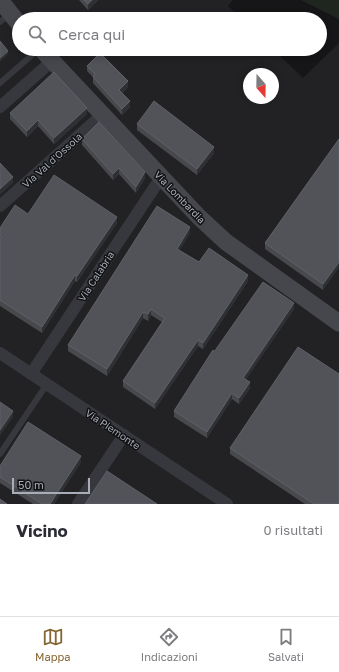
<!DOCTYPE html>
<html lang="it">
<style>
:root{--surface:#fff;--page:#f7f7f7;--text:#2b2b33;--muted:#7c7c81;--line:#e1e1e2;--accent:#856733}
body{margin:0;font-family:"Golos Text",sans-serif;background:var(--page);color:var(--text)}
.compass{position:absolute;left:243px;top:68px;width:36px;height:36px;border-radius:50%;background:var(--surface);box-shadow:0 2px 6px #0003;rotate:160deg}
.scale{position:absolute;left:12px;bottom:10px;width:78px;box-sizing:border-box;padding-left:4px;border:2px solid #a8adb8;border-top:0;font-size:11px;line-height:14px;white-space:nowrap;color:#a8adb8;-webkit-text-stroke:3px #111113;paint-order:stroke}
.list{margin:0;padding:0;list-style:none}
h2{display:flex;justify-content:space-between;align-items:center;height:52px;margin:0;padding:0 16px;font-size:17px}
h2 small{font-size:13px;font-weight:400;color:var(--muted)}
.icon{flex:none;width:22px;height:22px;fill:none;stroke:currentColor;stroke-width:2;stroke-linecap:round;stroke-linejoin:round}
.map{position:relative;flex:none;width:339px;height:504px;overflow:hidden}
.search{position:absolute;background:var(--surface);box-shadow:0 2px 6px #0003;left:12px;right:12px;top:12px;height:44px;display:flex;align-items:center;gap:10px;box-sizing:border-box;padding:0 14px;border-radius:22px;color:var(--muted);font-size:15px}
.sheet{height:112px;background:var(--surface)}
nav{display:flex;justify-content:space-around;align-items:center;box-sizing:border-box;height:56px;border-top:1px solid var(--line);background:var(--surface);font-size:11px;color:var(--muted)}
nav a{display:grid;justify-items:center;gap:2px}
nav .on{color:var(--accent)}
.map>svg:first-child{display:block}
.built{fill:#222225;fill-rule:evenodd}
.green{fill:#1e261f}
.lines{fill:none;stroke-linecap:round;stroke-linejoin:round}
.lane{stroke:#37383d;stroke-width:6}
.street{stroke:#37383d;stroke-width:12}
.secondary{stroke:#45474d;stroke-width:17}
.wall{fill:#47494d}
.shaded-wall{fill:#2f3033}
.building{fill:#525359;stroke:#5f6168}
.labels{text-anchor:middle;stroke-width:3;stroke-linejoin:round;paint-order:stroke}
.street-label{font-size:10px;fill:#a8adb8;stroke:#111113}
</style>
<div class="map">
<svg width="339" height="504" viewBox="0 0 339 504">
<rect width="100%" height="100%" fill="#161618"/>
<path class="built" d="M0,0H233L228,6L242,19H19V49H273L303,78L339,43V504H0ZM249,74H273V98H249Z"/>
<polygon class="green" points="301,0 339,0 339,19"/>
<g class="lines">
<g class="lane">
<polyline points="0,22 7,16"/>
<polyline points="0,83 39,49"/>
<polyline points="0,454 47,384"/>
</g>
<g class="street">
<polyline points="0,107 52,61"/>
<polyline points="0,206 103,114"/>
<polyline points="0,353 227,504"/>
<polyline points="31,374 156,185 163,179"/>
<polyline points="78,504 124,435"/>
</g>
<g class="secondary">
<polyline points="0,0 19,24"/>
<polyline points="41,49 199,217 226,242 339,323"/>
</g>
</g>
<g class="wall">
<polygon points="79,0 98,0 88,10"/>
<polygon points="87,66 128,87 122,93 130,107 122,115 93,83 93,77 87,71"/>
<polygon points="10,113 87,114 54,144 38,126 27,137 10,119"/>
<polygon points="137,124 214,153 197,175 137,130"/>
<polygon points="82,139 145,178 136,193 119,174 113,180 82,145"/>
<polygon points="339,139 323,290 265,249 265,243"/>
<polygon points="28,214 117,223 77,282 75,281 42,333 0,306 0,228"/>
<polygon points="190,233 179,250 199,262 248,281 203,349 198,346 155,409 123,387 123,381 162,322 151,315 148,321 143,318 107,376 68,351 68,345"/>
<polygon points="294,309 246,379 250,388 239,404 232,399 207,438 174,417 174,411 214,352"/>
<polygon points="230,448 339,504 305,504 230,454"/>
<polygon points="81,462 54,504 33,504 0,483 0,466"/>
</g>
<g class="shaded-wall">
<polygon points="92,0 98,0 88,10 88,4"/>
<polygon points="8,51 8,54 0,62 0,58"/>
<polygon points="128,81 128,87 119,95 119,90"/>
<polygon points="130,101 130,107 122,115 122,109"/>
<polygon points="87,108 87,114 54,144 54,138"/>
<polygon points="38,120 38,126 27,137 27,131"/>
<polygon points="214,147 214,153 197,175 197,169"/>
<polygon points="119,168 119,174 113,180 113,174"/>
<polygon points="145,172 145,178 136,193 136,187"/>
<polygon points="13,177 13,183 0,195 0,189"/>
<polygon points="117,217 117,223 77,282 77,276"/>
<polygon points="190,227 190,233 177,255 177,249"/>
<polygon points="339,262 339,268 323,290 323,284"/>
<polygon points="75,275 75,281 42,333 42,327"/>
<polygon points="248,275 248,281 203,349 203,343"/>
<polygon points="294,303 294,309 243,384 243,378"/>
<polygon points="151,309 151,315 148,321 148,314"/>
<polygon points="143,312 143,318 107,376 107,369"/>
<polygon points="198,340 198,346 155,409 155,403"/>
<polygon points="250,382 250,388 239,404 239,398"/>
<polygon points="232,393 232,399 207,438 207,432"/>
<polygon points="13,411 13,417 0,436 0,430"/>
<polygon points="81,456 81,462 54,504 50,504"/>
</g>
<g class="building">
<polygon points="84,0 92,0 88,4"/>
<polygon points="0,41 8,51 0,58"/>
<polygon points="100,53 128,81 119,90 130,101 122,109 93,77 95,74 87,66"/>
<polygon points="54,72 87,108 54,138 38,120 27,131 10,113"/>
<polygon points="154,101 214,147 197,169 137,124"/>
<polygon points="99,122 145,172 136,187 119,168 113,174 82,139"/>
<polygon points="339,139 339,262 323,284 265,243"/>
<polygon points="0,163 13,177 0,189"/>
<polygon points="54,175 117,217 77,276 75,275 42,327 0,300 0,239 2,237 0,235 0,228 15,205 28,214"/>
<polygon points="157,206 190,227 177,249 199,262 209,248 248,275 203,343 198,340 155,403 123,381 165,318 151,309 148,314 143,312 107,369 68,345"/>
<polygon points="263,282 294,303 243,378 250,382 239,398 232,393 207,432 174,411 213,350 214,352"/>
<polygon points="298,347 339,374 339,504 314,504 230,448"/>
<polygon points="0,402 13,411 0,430"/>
<polygon points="28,422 81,456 50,504 42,504 0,477 0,466"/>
<polygon points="107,471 157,504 85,504"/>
<polygon points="0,499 7,504 0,504"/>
</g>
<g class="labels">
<g class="street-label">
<text transform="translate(52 160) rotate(-42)" y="4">Via Val d'Ossola</text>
<text transform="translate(180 197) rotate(46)" y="4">Via Lombardia</text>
<text transform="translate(96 276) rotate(-57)" y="4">Via Calabria</text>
<text transform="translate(113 429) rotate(34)" y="4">Via Piemonte</text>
</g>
</g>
</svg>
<svg class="compass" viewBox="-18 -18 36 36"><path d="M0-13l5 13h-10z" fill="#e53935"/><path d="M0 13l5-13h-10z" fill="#7c7c81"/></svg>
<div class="scale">50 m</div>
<div class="search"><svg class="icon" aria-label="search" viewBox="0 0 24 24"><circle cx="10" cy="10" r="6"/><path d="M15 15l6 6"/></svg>Cerca qui</div>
</div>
<section class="sheet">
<h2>Vicino<small>0 risultati</small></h2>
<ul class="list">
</ul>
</section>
<nav>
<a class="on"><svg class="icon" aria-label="map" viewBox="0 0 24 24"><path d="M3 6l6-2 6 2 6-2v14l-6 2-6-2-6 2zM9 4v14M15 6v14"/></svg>Mappa</a>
<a><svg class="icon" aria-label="directions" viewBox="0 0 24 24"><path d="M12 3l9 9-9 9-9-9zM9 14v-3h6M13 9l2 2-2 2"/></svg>Indicazioni</a>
<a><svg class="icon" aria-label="saved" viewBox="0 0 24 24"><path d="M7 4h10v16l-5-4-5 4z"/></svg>Salvati</a>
</nav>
